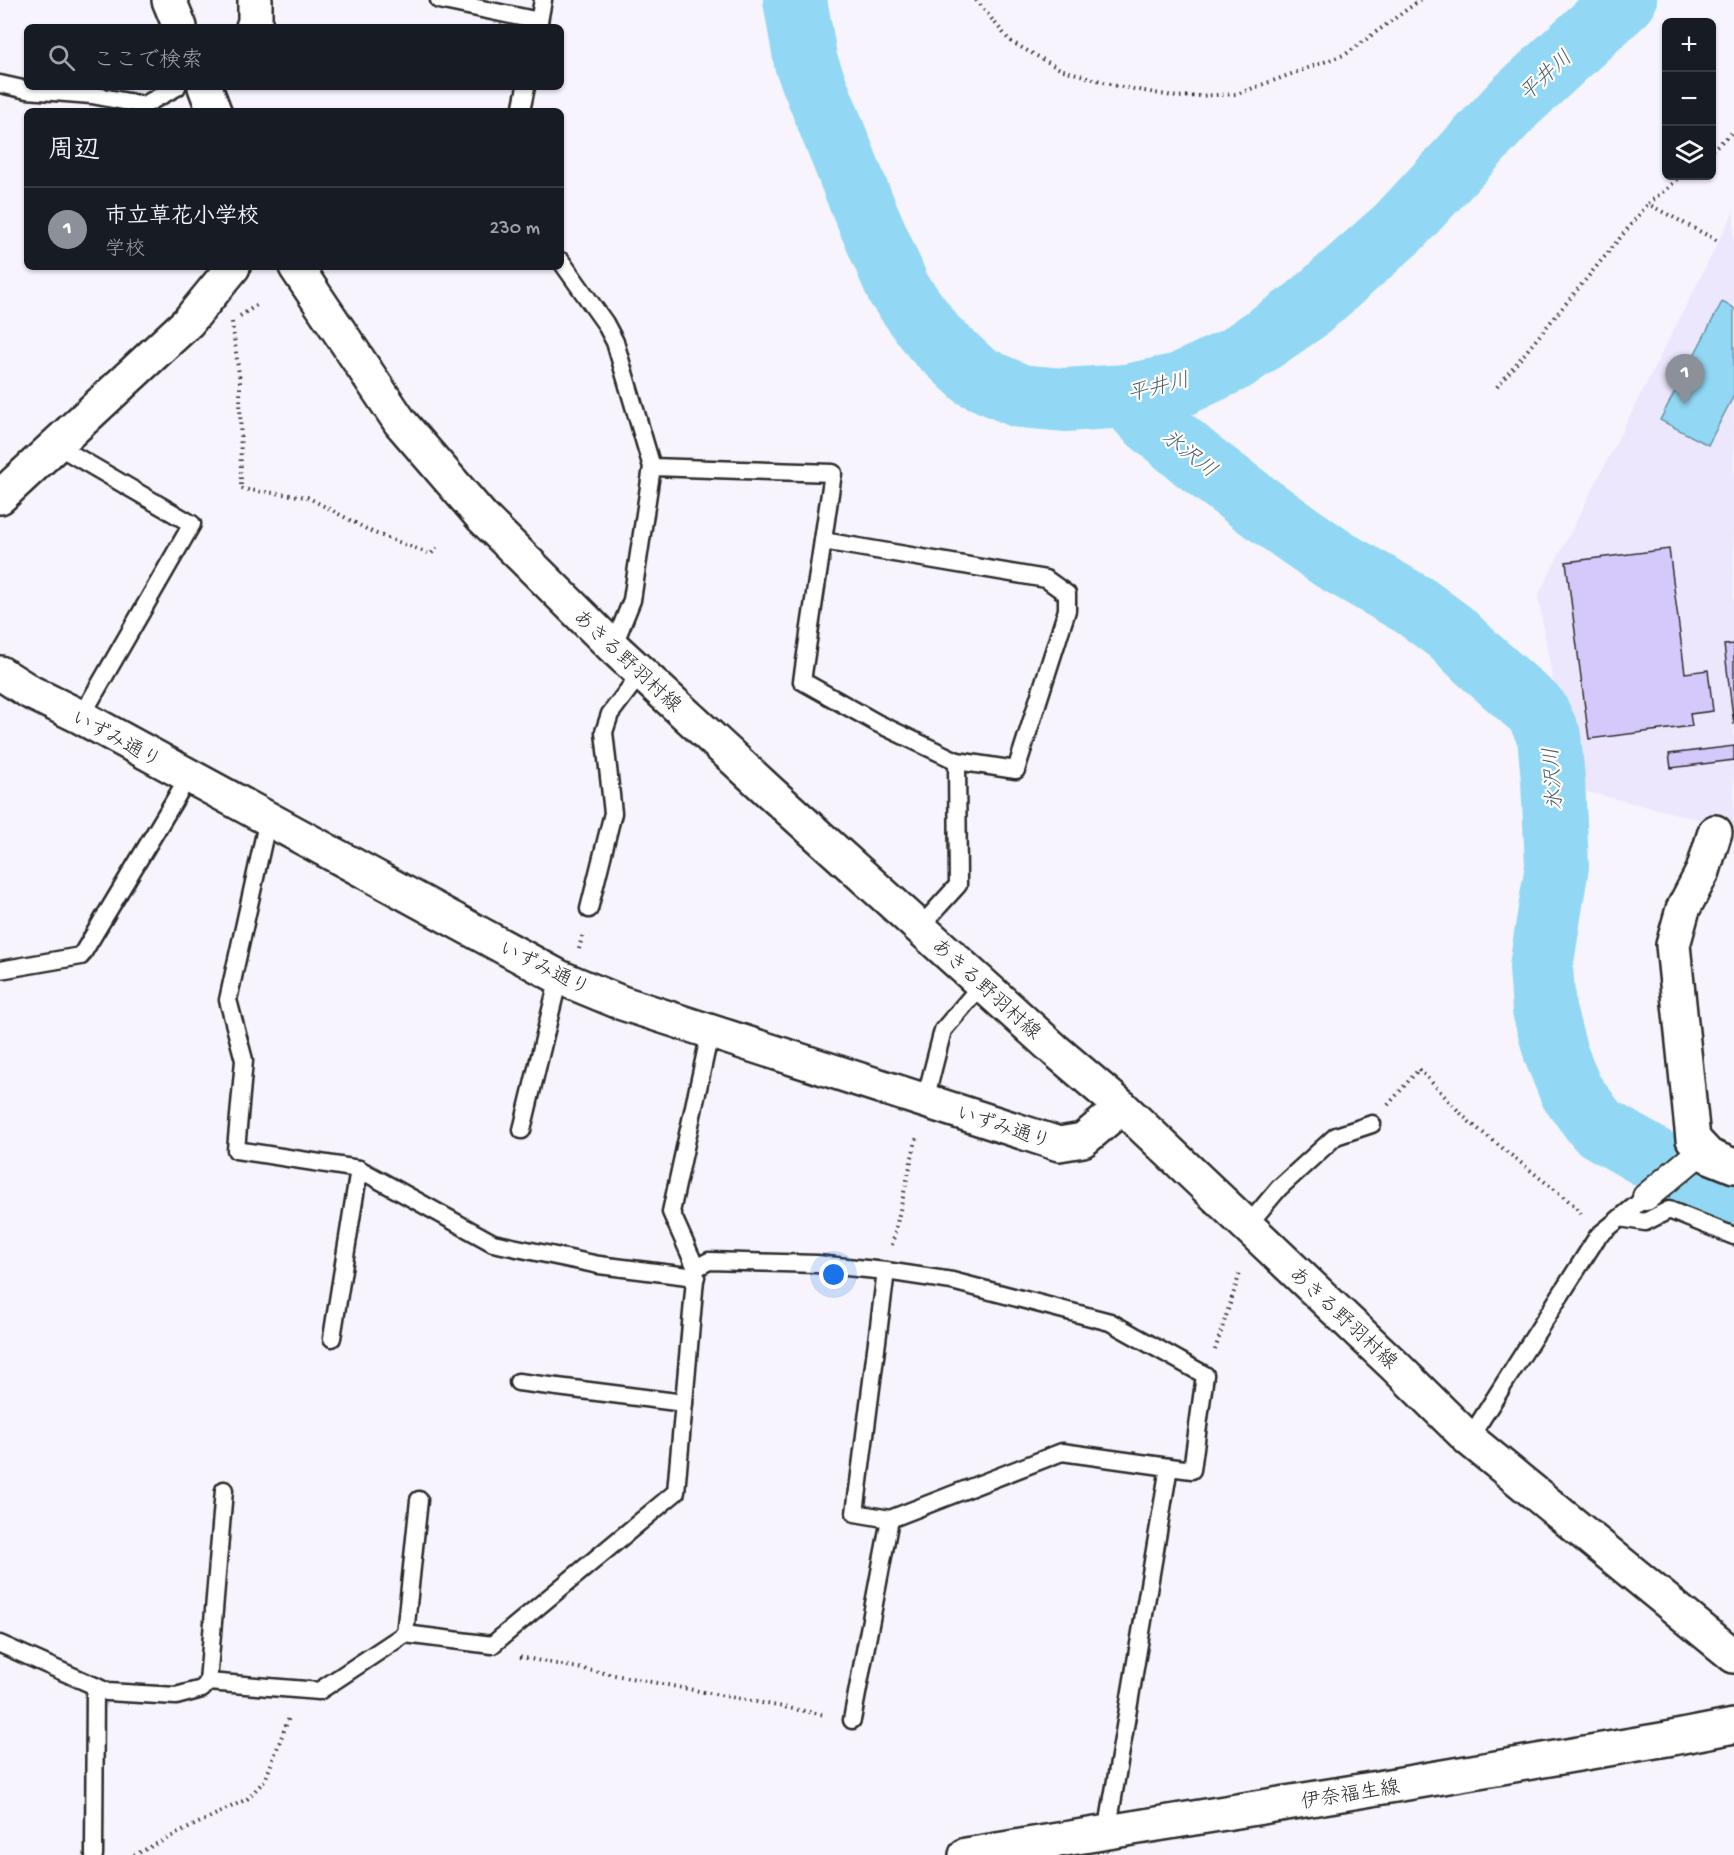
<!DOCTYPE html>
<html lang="ja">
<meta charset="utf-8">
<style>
:root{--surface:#171b24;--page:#242831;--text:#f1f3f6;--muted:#9ea1a6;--line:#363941;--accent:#8c9099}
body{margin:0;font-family:"Gochi Hand","Klee One",sans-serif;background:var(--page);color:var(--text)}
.controls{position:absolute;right:18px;top:18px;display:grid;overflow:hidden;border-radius:9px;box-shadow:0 2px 4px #0004}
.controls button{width:54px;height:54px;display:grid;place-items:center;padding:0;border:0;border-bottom:2px solid var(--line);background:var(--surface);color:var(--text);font:30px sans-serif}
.you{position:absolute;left:834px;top:1275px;width:21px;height:21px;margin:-15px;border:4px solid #fff;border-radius:50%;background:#1a73e8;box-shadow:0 0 0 9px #1a73e833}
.badge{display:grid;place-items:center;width:39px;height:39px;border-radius:50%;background:var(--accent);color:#fff;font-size:20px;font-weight:700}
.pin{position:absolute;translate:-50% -50px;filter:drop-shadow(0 2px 3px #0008)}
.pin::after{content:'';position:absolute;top:32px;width:21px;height:18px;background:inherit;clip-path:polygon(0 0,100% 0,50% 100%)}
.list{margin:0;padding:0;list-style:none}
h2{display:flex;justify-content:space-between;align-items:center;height:78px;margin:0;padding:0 24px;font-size:26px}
h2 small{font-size:20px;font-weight:400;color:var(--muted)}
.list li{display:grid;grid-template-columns:39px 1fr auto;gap:18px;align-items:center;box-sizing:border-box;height:84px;padding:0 24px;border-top:2px solid var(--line)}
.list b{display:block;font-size:22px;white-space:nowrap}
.list p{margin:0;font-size:20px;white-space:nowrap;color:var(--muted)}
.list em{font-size:20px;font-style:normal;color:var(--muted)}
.icon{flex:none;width:33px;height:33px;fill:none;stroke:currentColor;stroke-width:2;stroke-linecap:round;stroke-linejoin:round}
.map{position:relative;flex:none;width:1734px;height:1855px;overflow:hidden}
.search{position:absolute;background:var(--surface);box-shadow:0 2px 4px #0004;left:24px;top:24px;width:540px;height:66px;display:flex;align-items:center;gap:15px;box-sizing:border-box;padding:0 21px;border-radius:9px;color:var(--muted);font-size:22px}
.panel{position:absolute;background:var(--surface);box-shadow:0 2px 4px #0004;left:24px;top:108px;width:540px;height:162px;border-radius:9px}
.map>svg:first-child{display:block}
.built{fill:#ede7fd}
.water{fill:#92d8f4;stroke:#6993a4;stroke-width:1.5}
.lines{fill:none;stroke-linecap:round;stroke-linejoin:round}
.river{stroke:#92d8f4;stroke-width:64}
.building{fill:#d5c9fb;stroke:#2b2b2b;stroke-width:1.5}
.service-casing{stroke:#2b2b2b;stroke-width:21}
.pedestrian-casing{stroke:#2b2b2b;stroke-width:30}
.minor-casing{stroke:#2b2b2b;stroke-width:38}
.secondary-casing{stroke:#2b2b2b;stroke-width:38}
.path{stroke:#2b2b2b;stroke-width:4;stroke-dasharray:1.5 4.5;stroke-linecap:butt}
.service{stroke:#fff;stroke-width:16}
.pedestrian{stroke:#fff;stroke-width:26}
.minor{stroke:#fff;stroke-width:33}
.secondary{stroke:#fff;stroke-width:33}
.labels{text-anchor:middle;stroke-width:4.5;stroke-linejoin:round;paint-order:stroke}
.street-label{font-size:20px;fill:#2b2b2b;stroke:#fff}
.water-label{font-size:21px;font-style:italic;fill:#4a5f67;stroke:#fff}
</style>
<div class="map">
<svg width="1734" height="1855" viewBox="0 0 1734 1855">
<rect width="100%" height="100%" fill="#f7f4fe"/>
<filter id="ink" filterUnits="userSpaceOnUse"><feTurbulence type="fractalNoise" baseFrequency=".0167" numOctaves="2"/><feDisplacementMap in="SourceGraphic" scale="12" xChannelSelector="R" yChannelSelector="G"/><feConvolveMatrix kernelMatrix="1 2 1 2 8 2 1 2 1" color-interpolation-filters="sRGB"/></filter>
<g filter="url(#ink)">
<polygon class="built" points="1734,211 1734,828 1571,788 1538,596"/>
<polygon class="water" points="1722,302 1734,308 1734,395 1708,445 1660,420"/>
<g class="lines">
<g class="river">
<polyline points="795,0 806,63 859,197 899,290 934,338 975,376 1020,396 1065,400 1126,396 1180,385 1235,359 1306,310 1399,227 1515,102 1625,0"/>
<polyline points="1126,396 1149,420 1198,461 1255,504 1333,559 1415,606 1450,632 1478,659 1537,711 1549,736 1553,780 1557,866 1541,967 1544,1010 1556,1054 1571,1091 1598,1127 1702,1187 1734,1200"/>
</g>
</g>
<g class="building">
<polygon points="1669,549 1685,673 1708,670 1713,711 1690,714 1692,726 1589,739 1566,562"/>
<polygon points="1734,644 1734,725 1724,645"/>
<polygon points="1734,746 1734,760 1671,768 1669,754"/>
</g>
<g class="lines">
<g class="service-casing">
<g id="service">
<polyline points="439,0 539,21"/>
<polyline points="538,27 543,0"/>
<polyline points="0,84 27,90 92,95 144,105 177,87"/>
<polyline points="521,111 526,87"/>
<polyline points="561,261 605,323 615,342 652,467 632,600 613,647"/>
<polyline points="56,445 192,524 81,717"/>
<polyline points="652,467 833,473 802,681 877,723 957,761 958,885 920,927"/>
<polyline points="823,541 1046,579 1067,594 1067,610 1016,770 957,761"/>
<polyline points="268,819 228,1000 244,1060 236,1150 359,1169 493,1243 599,1265 696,1277"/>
<polyline points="589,909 613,813 604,732 610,714 641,673"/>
<polyline points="0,970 81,956 189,776"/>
<polyline points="925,1100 943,1030 983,983"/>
<polyline points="522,1130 559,977"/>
<polyline points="1620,1218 1645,1222 1669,1210 1734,1236"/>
<polyline points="1247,1226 1279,1188 1336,1136 1372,1124"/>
<polyline points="696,1268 709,1261 817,1264 886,1271 952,1281 1110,1322 1205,1375 1192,1470 1169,1467"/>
<polyline points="886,1271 855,1513 890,1519 1062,1452 1169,1467 1107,1833"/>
<polyline points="332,1338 359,1169"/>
<polyline points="518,1382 684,1403"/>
<polyline points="1469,1439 1598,1236 1646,1197"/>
<polyline points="405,1634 419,1500"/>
<polyline points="0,1644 95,1686 94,1855"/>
<polyline points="208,1682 224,1490"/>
<polyline points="95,1686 107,1692 176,1696 202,1689 208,1682 319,1691 405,1634 492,1645 676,1492 696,1268 671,1212 710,1033"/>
<polyline points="852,1720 890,1519"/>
</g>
</g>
<g class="pedestrian-casing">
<polyline id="pedestrian" points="1646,1197 1695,1156"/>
</g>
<g class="minor-casing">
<g id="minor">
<polyline points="253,27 255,22 255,0"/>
<polyline points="0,497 188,322 233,267"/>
<polyline points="0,673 30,692 81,717 559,977 622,1003 1059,1144 1083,1140 1122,1107"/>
<polyline points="1715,832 1703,871 1683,909 1673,945 1693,1139 1709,1156 1734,1166"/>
</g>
</g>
<g class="secondary-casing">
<g id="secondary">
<polyline points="169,0 180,27"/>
<polyline points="205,87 214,111"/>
<polyline points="296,267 400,422 482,517 613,647 771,793 1055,1050 1122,1107 1394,1365 1469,1439 1734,1656"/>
<polyline points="966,1855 1354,1792 1667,1739 1734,1726"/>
</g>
</g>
<g class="path">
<polyline points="976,0 1010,41 1060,69 1117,86 1177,97 1237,94 1346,54 1420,0"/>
<polyline points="1712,150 1734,131"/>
<polyline points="1682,176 1648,204 1718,241"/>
<polyline points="240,316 260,303"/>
<polyline points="232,322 240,382 241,489 307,497 374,533 431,554 438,546"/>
<polyline points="1497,387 1648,204"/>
<polyline points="579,949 583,933"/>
<polyline points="1388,1105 1419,1069 1467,1120 1575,1206 1583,1217"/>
<polyline points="892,1245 917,1136"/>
<polyline points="1215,1350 1240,1273"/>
<polyline points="520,1657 825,1715"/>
<polyline points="134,1855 247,1799 265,1780 290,1715"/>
</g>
<use href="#service" class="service"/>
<use href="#pedestrian" class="pedestrian"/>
<use href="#minor" class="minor"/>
<use href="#secondary" class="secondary"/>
</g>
</g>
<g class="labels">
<g class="street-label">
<text transform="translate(628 660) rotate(43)" y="7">あきる野羽村線</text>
<text transform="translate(117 738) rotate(28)" y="7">いずみ通り</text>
<text transform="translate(545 967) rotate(26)" y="7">いずみ通り</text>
<text transform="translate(987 988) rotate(42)" y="7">あきる野羽村線</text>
<text transform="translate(1004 1126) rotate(18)" y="7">いずみ通り</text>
<text transform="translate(1344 1317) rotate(43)" y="7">あきる野羽村線</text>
<text transform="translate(1350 1793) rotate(-9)" y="7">伊奈福生線</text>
</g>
<g class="water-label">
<text transform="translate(1545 75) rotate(-43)" y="7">平井川</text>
<text transform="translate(1158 386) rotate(-14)" y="7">平井川</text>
<text transform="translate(1190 453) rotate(38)" y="7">氷沢川</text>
<text transform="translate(1552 779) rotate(-94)" y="7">氷沢川</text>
</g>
</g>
</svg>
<div class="controls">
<button>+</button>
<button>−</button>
<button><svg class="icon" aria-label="layers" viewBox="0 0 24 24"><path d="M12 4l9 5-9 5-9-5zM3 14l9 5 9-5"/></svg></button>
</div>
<div class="you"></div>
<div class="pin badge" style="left:1685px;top:404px">1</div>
<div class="search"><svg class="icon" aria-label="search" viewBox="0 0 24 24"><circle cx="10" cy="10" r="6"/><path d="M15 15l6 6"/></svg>ここで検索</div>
<section class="panel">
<h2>周辺<small></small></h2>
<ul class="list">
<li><span class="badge">1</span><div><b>市立草花小学校</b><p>学校</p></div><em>230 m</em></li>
</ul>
</section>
</div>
